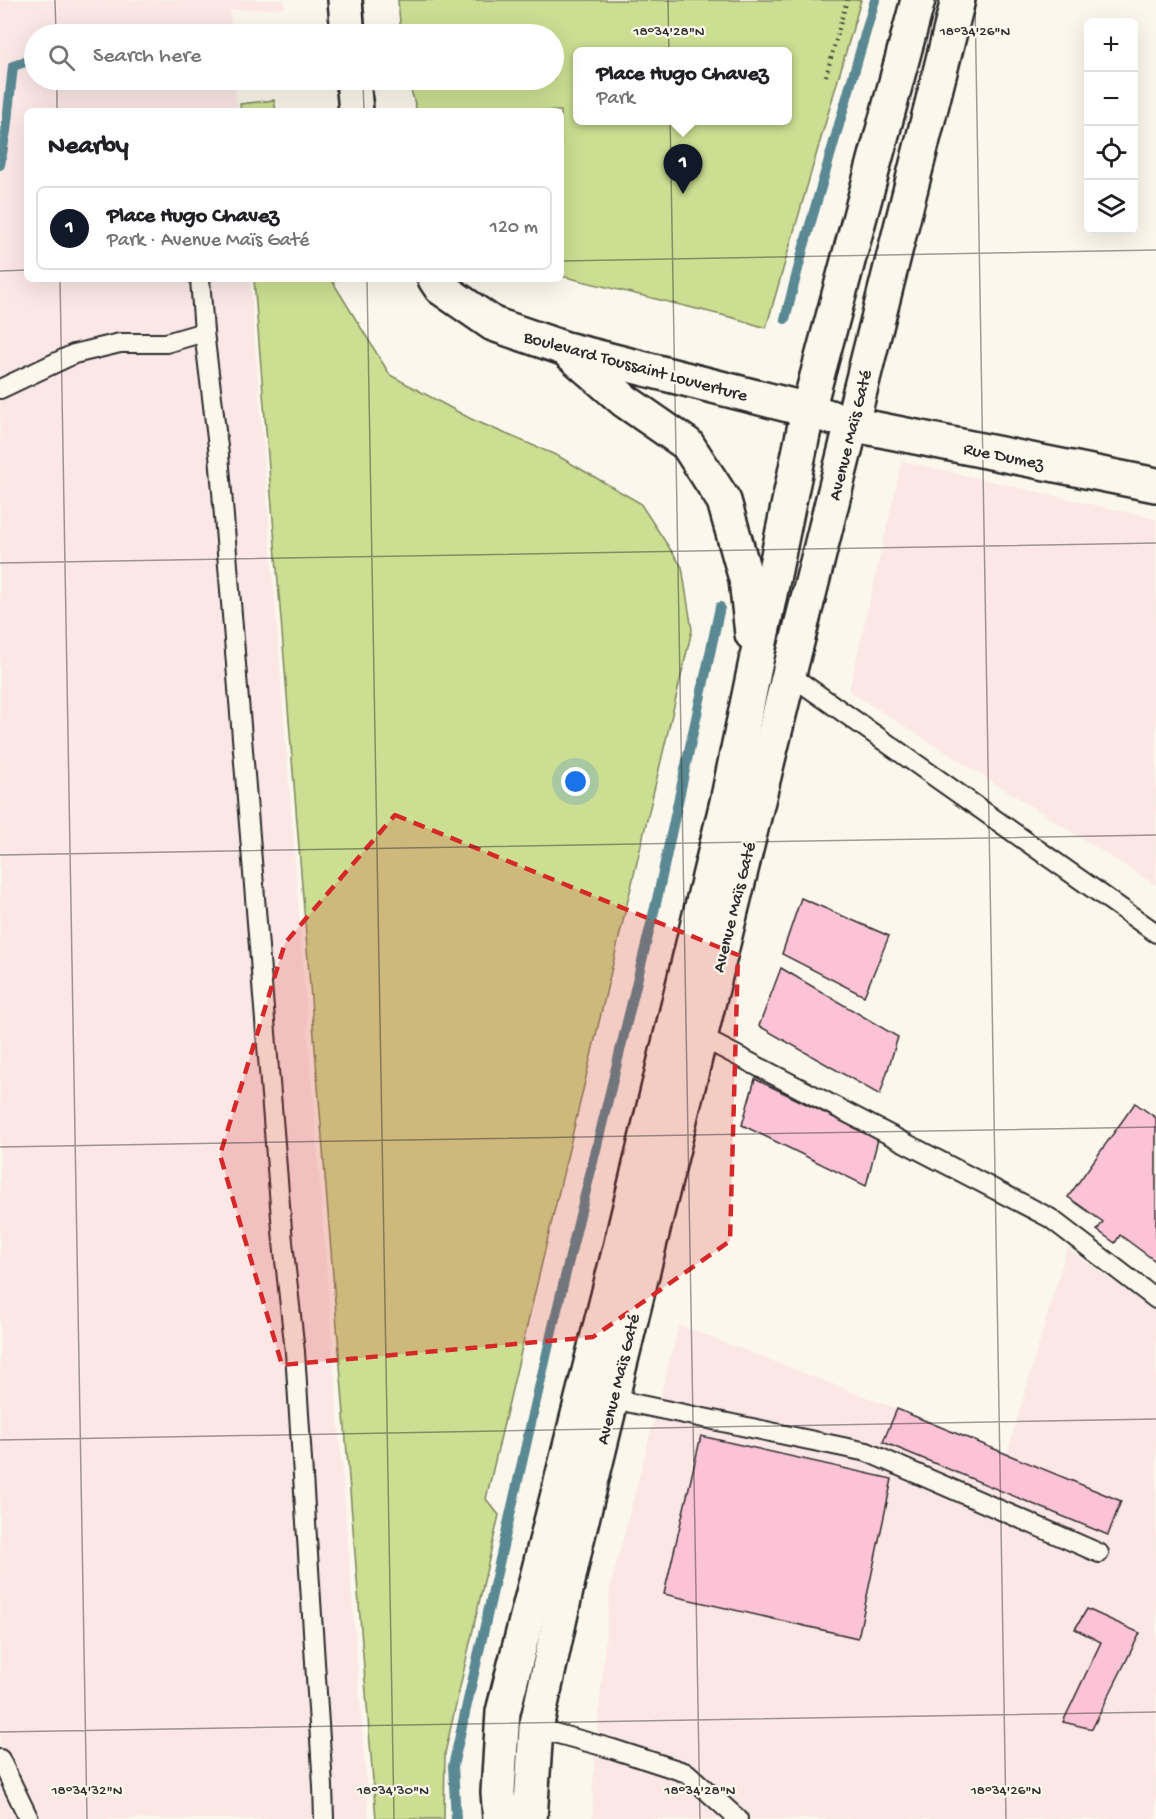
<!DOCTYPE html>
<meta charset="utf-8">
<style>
:root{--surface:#fff;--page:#f6f6f6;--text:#202124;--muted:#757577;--line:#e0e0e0;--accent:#111827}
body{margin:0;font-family:"Gochi Hand",sans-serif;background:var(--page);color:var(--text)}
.controls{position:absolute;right:18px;top:18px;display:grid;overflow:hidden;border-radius:9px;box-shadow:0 6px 24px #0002}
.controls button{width:54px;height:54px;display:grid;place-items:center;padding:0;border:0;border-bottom:2px solid var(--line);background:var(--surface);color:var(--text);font:30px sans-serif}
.you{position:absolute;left:576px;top:782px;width:21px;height:21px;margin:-15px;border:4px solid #fff;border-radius:50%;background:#1a73e8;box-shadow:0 0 0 9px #1a73e833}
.badge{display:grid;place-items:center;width:39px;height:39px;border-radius:50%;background:var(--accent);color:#fff;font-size:20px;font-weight:700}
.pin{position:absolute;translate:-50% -50px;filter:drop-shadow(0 2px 3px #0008)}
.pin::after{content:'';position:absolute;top:32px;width:21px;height:18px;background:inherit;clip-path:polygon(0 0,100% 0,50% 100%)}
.popup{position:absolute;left:573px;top:47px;width:219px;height:78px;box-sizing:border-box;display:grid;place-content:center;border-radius:9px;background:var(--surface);filter:drop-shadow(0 2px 4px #0005);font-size:20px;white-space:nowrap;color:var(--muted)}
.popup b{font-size:22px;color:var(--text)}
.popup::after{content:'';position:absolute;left:50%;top:100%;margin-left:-12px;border:12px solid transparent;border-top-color:var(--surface)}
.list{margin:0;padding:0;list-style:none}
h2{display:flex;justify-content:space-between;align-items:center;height:78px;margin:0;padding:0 24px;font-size:26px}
h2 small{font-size:20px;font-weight:400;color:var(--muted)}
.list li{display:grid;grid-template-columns:39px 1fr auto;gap:18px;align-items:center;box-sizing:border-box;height:84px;margin:0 12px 12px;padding:0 12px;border:2px solid var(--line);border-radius:9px}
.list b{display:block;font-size:22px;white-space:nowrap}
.list p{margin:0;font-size:20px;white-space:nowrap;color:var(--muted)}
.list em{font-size:20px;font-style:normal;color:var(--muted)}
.icon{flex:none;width:33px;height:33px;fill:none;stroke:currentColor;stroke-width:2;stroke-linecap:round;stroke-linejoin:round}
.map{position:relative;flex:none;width:1156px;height:1819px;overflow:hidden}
.search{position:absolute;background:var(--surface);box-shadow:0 6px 24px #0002;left:24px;top:24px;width:540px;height:66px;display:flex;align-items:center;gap:15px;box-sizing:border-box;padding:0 21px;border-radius:33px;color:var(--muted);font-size:22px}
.panel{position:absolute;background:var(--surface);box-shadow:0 6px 24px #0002;left:24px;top:108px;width:540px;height:174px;border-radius:9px}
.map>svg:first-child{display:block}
.built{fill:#fbe7e6}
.green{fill:#ccde92;stroke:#7c845e;stroke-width:1.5;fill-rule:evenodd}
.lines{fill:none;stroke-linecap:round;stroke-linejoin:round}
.stream{stroke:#5a8993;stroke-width:10}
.building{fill:#fcc3d7;stroke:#2b2b2b;stroke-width:1.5}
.service-casing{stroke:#2b2b2b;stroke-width:22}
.tertiary-casing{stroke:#2b2b2b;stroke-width:38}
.secondary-casing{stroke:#2b2b2b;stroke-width:38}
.path{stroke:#2b2b2b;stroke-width:4;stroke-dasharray:1.5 4.5;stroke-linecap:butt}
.service{stroke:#fbf7ec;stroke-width:18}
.tertiary{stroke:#fbf7ec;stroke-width:33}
.secondary{stroke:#fbf7ec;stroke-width:33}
.marked{fill:#d62828;fill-opacity:0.2;stroke:#d62828;stroke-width:4.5;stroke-dasharray:12 8;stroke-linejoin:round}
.ticks{fill:none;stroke:#2b2b2b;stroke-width:1.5;stroke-opacity:0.45}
.labels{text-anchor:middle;stroke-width:4.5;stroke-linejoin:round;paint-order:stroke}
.street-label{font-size:18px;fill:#2b2b2b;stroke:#fbf7ec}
.ticks-label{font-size:15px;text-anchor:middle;fill:#2b2b2b;stroke:#fbf7ec;stroke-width:4.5;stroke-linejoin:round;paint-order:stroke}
</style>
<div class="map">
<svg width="1156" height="1819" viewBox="0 0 1156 1819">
<rect width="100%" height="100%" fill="#fbf7ec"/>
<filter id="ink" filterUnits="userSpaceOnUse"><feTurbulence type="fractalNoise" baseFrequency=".0167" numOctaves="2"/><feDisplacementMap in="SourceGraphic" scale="12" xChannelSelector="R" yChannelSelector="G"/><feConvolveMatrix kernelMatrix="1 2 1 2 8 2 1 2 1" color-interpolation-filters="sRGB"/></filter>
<g filter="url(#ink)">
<g class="built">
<polygon points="0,0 284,0 285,8 230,10 231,34 34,34 34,80 235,80 237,111 27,111 27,279 250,279 369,1819 0,1819"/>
<polygon points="902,461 1156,519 1156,885 849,691"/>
<polygon points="1067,1248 1156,1312 1156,1819 593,1819 593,1781 610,1588 679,1325 897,1409 1007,1454"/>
</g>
<g class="green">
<path d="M398,0H861L766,328L734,318L561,276V111H417L408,80H554V34H401ZM578,52H788V121H578Z"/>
<polygon points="274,100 276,111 241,111 240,104"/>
<polygon points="254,279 331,279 390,375 471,419 558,456 640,503 682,567 692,630 486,1499 499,1515 445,1753 444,1819 376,1819"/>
</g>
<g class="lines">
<g class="stream">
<polyline points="401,32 416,32 416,34"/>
<polyline points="0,165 6,131 13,66 34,59"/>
<polyline points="785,319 804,246 875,0"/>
<polyline points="456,1819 453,1766 554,1322 658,895 720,607"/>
</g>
</g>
<g class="building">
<polygon points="801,898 889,936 864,996 782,954"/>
<polygon points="781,968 898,1037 880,1095 759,1026"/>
<polygon points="755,1079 878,1139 866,1186 742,1125"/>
<polygon points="1135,1103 1156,1118 1156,1258 1154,1260 1120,1235 1115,1243 1097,1230 1103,1222 1068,1197"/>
<polygon points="897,1409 1121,1501 1108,1535 883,1442"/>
<polygon points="701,1436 892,1479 858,1638 664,1594"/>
<polygon points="1087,1609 1140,1633 1092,1729 1063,1722 1101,1642 1075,1629"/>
</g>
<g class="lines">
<g class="service-casing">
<g id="service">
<polyline points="200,279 204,332 219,455 283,1242 295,1352 323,1786 324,1819"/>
<polyline points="0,389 74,354 120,343 166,343 204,332"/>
<polyline points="789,674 1156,933"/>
<polyline points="701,1037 1050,1218 1156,1299"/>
<polyline points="612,1399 867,1452 1099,1553"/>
<polyline points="536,1728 613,1749 687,1773 738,1819"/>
<polyline points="0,1759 29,1819"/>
</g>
</g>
<g class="tertiary-casing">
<polyline id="tertiary" points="851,424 1156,485"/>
</g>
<g class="secondary-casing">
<g id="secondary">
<polyline points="345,0 348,34"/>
<polyline points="353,80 356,111"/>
<polyline points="435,279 441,288 493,324 566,349 808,410 830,417"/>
<polyline points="570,353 625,401 687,444 724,501 746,579 752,634"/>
<polyline points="500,1819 498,1792 503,1712 620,1248 727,802 808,410 918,0"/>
<polyline points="530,1819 536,1728 577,1540 789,674 958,0"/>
</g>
</g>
<polyline class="path" points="826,76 847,0"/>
<use href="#service" class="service"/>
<use href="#tertiary" class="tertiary"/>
<use href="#secondary" class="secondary"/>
</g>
</g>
<path class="marked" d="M395,815L738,955L730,1241L593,1337L282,1365L220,1155L285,943Z"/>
<path class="ticks" d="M55,0L56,34M362,0V34M668,0L700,1819M975,0L1006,1819M57,80V111M363,80L364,111M561,261L1156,250M0,271L27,270M60,279L87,1819M367,279L394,1819M0,563L1156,543M0,855L1156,835M0,1147L1156,1127M0,1440L1156,1419M0,1732L1156,1712"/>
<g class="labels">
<g class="street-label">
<text transform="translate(636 365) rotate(15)" y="6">Boulevard Toussaint Louverture</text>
<text transform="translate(849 435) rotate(-76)" y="6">Avenue Maïs Gaté</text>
<text transform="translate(1004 455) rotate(11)" y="6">Rue Dumez</text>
<text transform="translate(733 907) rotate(-76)" y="6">Avenue Maïs Gaté</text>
<text transform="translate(617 1379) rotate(-76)" y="6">Avenue Maïs Gaté</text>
</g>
</g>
<g class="ticks-label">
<text x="669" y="35">18°34'28"N</text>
<text x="975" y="35">18°34'26"N</text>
<text x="87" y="1794">18°34'32"N</text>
<text x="393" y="1794">18°34'30"N</text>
<text x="700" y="1794">18°34'28"N</text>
<text x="1006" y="1794">18°34'26"N</text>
</g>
</svg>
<div class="controls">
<button>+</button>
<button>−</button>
<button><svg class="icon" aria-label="locate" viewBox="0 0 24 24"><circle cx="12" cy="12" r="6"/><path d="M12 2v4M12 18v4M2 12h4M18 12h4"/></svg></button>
<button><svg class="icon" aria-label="layers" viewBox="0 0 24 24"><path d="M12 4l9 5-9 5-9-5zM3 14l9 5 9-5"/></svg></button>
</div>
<div class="you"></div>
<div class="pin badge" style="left:683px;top:194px">1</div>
<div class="popup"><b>Place Hugo Chavez</b>Park</div>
<div class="search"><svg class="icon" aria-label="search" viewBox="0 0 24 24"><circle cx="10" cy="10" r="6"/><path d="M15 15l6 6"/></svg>Search here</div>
<section class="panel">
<h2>Nearby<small></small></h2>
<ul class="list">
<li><span class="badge">1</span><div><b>Place Hugo Chavez</b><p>Park · Avenue Maïs Gaté</p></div><em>120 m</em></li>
</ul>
</section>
</div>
